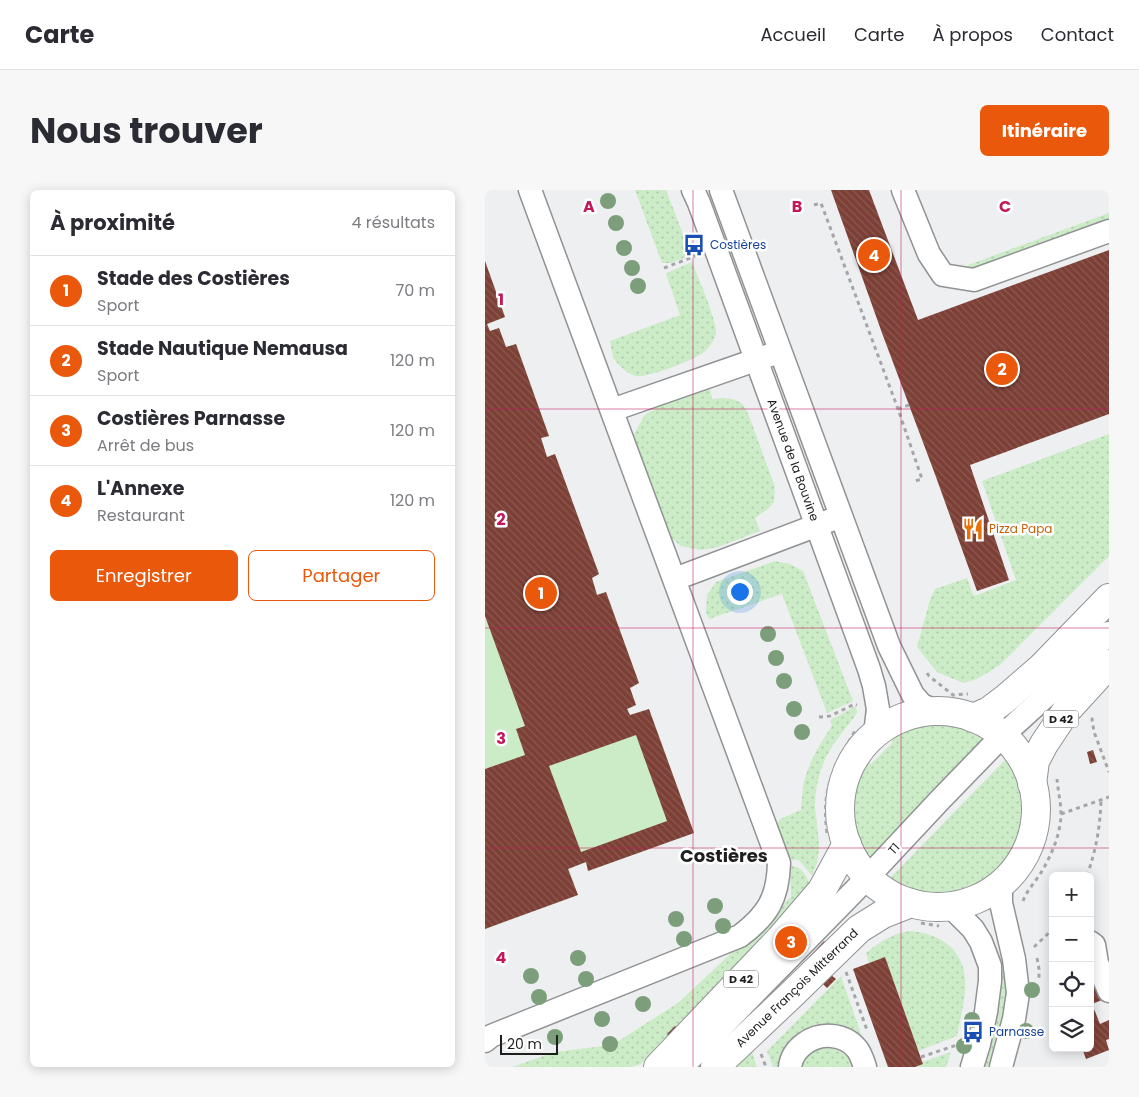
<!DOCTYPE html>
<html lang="fr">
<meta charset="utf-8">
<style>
:root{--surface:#fff;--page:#f7f7f7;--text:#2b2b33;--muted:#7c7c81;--line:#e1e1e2;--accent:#ea580c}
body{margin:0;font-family:Poppins,sans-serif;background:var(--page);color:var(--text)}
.controls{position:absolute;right:15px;bottom:15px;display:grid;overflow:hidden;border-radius:8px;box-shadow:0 2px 12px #0003}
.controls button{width:45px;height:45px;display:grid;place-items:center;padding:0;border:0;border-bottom:1px solid var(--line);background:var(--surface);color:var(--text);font:25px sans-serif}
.scale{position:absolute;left:15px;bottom:12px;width:58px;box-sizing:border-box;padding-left:5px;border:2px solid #1e1e1f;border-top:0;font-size:14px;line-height:18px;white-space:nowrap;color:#1e1e1f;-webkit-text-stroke:4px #fff;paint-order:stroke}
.you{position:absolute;left:254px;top:401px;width:18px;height:18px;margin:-12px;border:4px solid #fff;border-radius:50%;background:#1a73e8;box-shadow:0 0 0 8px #1a73e833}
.badge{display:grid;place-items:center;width:32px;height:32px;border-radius:50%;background:var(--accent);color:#fff;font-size:16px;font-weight:700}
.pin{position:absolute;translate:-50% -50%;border:2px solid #fff;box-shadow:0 1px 5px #0006}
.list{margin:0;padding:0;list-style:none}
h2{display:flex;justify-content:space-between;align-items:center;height:65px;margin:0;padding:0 20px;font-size:21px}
h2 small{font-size:16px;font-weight:400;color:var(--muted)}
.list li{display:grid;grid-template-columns:32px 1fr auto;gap:15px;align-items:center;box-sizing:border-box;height:70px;padding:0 20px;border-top:1px solid var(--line)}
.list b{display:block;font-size:19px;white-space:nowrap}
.list p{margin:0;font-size:16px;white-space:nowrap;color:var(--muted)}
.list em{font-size:16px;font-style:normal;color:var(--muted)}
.actions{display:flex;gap:10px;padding:15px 20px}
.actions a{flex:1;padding:11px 0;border:1px solid var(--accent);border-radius:8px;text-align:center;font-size:18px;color:var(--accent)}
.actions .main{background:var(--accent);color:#fff}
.icon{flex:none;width:28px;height:28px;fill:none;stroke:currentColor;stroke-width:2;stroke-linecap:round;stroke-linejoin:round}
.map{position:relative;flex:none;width:624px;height:877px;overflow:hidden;border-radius:8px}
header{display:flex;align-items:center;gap:30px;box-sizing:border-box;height:70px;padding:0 25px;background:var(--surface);border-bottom:1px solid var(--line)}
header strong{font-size:24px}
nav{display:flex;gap:28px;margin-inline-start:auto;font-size:18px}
.intro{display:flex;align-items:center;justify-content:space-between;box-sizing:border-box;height:120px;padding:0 30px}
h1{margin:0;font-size:35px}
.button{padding:12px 22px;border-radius:8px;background:var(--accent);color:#fff;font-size:18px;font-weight:700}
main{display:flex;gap:30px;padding:0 30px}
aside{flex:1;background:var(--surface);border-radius:8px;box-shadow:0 2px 12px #0003}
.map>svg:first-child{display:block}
.grass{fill:url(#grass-dots)}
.green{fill:#ccecc8}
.building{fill:url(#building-back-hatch);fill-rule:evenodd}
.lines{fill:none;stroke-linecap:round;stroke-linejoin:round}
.minor-casing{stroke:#919294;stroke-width:25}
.major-casing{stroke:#919294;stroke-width:30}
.path{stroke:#a5a6a8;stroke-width:3;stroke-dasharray:4 4;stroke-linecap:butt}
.minor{stroke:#fff;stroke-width:22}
.major{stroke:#fff;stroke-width:28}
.tree{fill:#7c9e7b}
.grid{fill:none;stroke:#c2185b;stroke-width:1;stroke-opacity:0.55}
.labels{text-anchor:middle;stroke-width:5;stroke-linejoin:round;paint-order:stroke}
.shield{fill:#fff;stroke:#626262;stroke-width:1}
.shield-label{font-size:11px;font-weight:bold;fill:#1e1e1f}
.transit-label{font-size:12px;fill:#164399;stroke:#fff;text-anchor:start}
.street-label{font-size:12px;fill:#1e1e1f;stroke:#fff}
.food-label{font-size:12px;fill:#c56008;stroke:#fff;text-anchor:start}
.district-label{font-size:18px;font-weight:bold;fill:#1e1e1f;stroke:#fff}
.grid-label{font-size:16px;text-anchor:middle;font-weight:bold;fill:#c2185b;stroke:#fff;stroke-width:5;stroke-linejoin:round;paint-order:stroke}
</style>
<header>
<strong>Carte</strong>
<nav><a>Accueil</a><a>Carte</a><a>À propos</a><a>Contact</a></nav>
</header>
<div class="intro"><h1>Nous trouver</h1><a class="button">Itinéraire</a></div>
<main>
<aside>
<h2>À proximité<small>4 résultats</small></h2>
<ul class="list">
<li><span class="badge">1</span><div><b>Stade des Costières</b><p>Sport</p></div><em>70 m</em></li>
<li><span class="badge">2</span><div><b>Stade Nautique Nemausa</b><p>Sport</p></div><em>120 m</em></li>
<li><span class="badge">3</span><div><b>Costières Parnasse</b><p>Arrêt de bus</p></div><em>120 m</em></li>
<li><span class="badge">4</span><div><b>L'Annexe</b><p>Restaurant</p></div><em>120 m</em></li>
</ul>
<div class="actions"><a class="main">Enregistrer</a><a>Partager</a></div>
</aside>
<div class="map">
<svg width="624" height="877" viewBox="0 0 624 877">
<defs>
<pattern id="grass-dots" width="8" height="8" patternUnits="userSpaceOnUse" patternTransform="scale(1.25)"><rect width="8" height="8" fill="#ccecc8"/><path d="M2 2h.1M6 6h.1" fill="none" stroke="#afcaab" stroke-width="1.8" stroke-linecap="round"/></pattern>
<pattern id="building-back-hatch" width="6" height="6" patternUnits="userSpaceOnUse" patternTransform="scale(1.25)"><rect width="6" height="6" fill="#7d4036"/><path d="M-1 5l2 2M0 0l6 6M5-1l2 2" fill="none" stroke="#8a5951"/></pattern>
</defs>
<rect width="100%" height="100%" fill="#eeeff1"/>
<g class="grass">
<polygon points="150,0 181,0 206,65 186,73 177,73"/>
<polygon points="624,23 624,31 486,82 483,75"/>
<path d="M207,72C212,85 233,133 231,144C229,151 223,159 218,163C209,170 160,189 150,186C142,183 134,176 129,169C127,165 126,157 125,151L195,125L181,84L186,81Z"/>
<path d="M225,197L227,209C236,208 248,207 256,213C259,215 261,220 263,223L290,297L289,312L283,319L270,328L275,341L233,357L215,360L196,356L180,343L150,260L149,244L159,226L175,215Z"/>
<polygon points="624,244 624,366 515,475 492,489 478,493 452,482 432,457 445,410 450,399 482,388 489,406 531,390 497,291"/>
<polygon points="290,371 305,374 318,381 368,511 342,523 297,404 224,429 221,422 222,405 231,392"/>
<path d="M371,516L372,522L370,526C364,534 357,542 351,551C337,569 330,594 330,617C330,623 332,630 332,636C335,655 335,669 327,686L314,670L300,669L292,635L295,629L316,620C317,611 317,601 319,592C324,572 335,553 347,536L345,530Z"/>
<path d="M438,534H465L491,543L501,549L384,669C362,637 363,603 382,570L386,574L407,553L405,548L413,543Z"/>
<path d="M521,569C527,579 534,592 536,604C539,618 536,633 532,646C520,685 480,710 439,704C428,702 413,694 404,689Z"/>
<path d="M305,676C315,676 321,683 324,693L303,722L156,874L146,877H27L70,862L127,855L193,813L306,707Z"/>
<path d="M426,741C454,744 477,757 480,788C482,804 475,829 472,846L433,861L400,767L384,773L381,763C395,752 407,743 426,741Z"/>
<path d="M523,779L524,805L508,877H497C505,853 513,829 515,804C516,797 515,789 514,781Z"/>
<path d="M356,786L380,855C375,850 369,843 362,839C356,835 347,835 339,835C311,837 301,852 294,877H288L282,861Z"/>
<path d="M344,857C356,861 364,865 369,877H315C322,862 328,859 344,857Z"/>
<polygon points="266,859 272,877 248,877"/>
<polygon points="466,862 461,877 430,877 438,874 437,872"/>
</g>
<polygon class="green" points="0,71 20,127 2,134 5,141 14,138 21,157 31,154 64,246 56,248 62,267 70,264 114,384 107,388 112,404 121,402 154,493 145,498 151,515 143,519 145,525 164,519 209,643 103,681 101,672 84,679 93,705 0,739"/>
<g class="building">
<polygon points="346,0 384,0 433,130 624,60 624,224 485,275 524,390 492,401 451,287 397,143"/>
<path d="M0,71L20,127L2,134L5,141L14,138L21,157L31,154L64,246L56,248L62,267L70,264L114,384L107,388L112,405L121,402L154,493L145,498L151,515L142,519L145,525L164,519L209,643L103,681L101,672L83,679L93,705L0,739V579L40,565L31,539L40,536L0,426ZM151,545L182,631L96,662L64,576Z"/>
<polygon points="608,560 612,572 605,574 602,562"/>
<polygon points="339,751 343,755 328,771 324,767"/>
<polygon points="400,767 438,874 430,877 403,877 368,779"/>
<polygon points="346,785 351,789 342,798 338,794"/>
<polygon points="610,794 617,810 607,814 615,834 624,830 624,849 621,850 624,860 601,869 597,858 605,858 605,796"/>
<polygon points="190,836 194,839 185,848 182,844"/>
</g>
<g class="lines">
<g class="minor-casing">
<g id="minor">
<polyline points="208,0 214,13 384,479 389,496 393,519 390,544"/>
<polyline points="236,0 404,456 428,505 437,515 451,521"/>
<polyline points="418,0 444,64 458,85 489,90 624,41"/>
<polyline points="127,220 285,165"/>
<polyline points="190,389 346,330"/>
<polyline points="516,694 516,713 529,769 533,803 529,829 516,877"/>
<polyline points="465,716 488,739 496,752 505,776 505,791 501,822 494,854 487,877"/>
<polyline points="605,752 609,755 612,773 624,801"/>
<path d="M0,851L6,846L255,746C283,725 293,708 294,673L45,0"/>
<polyline points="197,877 382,688 454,611 517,546 574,494 624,443"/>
<path d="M305,877C306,868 311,860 319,854C335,842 359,843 372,859C376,864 378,871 380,877"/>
</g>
</g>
<g class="major-casing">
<g id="major">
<circle cx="453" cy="619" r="98"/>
<polyline points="488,528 504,521 520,509 557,477 624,408"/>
<polyline points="547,594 550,571 559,554 581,521 624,474"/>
<polyline points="173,877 295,749 337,700 362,654"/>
<polyline points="230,877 304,807 374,739 398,724 426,713"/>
</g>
</g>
<g class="path">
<polyline points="329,15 336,13 413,219"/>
<polyline points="179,78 213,65"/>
<polyline points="424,215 413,219 437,289 430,291"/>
<polyline points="442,483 444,486 468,505 483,504"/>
<polyline points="334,527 345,526 370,514 372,515"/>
<polyline points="608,528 607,529 609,542 624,582"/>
<polyline points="576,624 624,607"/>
<path d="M342,643C336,599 348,578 370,541"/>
<path d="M602,686C611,659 615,639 616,610"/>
<path d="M538,711C542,700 551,691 557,681C567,664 575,645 576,625C576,613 573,601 572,589"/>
<polyline points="436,733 454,736"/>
<polyline points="549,757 568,739"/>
<polyline points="552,768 554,779 554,791"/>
<polyline points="361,782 382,840"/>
<polyline points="276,864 281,877"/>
<polyline points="436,867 472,855"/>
</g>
<use href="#minor" class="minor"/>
<use href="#major" class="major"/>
</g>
<g class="tree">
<circle cx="123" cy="11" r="8"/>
<circle cx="131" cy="33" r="8"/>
<circle cx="139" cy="58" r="8"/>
<circle cx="147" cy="78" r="8"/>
<circle cx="153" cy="96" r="8"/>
<circle cx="283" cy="444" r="8"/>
<circle cx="291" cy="468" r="8"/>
<circle cx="299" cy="491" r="8"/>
<circle cx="309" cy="519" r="8"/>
<circle cx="317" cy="542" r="8"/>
<circle cx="230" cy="716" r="8"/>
<circle cx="191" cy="729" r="8"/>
<circle cx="238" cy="736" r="8"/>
<circle cx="199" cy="749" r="8"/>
<circle cx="93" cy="768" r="8"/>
<circle cx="46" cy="786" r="8"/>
<circle cx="101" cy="789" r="8"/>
<circle cx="547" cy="800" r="8"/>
<circle cx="54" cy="807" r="8"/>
<circle cx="158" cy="814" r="8"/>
<circle cx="117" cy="829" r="8"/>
<circle cx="487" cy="830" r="8"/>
<circle cx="541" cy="841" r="8"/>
<circle cx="70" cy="847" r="8"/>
<circle cx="125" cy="854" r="8"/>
<circle cx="479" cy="856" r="8"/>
</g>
<path class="grid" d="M208,0V877M416,0V877M0,219H624M0,438H624M0,658H624"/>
<defs>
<g id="bus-bare" transform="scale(1.725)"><path d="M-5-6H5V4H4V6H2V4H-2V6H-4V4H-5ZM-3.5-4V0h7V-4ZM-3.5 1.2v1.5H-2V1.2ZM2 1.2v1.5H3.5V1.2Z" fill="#1a4fb4" stroke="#fff" stroke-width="2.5" paint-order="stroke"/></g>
<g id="restaurant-bare" transform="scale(1.725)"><path d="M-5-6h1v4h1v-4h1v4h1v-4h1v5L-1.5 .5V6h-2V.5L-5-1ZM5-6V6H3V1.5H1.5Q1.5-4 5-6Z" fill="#e8710a" stroke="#fff" stroke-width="2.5" paint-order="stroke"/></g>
</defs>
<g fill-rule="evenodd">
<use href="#bus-bare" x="209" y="55"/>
<use href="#restaurant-bare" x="488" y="339"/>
<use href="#bus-bare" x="488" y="842"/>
</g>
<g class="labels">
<g class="shield">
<rect x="558.5" y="520.5" width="35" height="17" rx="4"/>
<rect x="238.5" y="780.5" width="35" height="17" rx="4"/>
</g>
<g class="shield-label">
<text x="576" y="533">D 42</text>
<text x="256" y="793">D 42</text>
</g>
<g class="transit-label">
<text x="225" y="59">Costières</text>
<text x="504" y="846">Parnasse</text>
</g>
<g class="street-label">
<text transform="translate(308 270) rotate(70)" y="4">Avenue de la Bouvine</text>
<text transform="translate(409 659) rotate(-47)" y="4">T1</text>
<text transform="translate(312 798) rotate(-44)" y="4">Avenue François Mitterrand</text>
</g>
<g class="food-label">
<text x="504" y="343">Pizza Papa</text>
</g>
<g class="district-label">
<text x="239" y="672">Costières</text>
</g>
</g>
<g class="grid-label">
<text x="104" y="22">A</text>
<text x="312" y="22">B</text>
<text x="520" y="22">C</text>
<text x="16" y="115">1</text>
<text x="16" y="335">2</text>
<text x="16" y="554">3</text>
<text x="16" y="773">4</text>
</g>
</svg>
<div class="controls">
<button>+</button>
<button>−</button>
<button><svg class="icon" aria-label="locate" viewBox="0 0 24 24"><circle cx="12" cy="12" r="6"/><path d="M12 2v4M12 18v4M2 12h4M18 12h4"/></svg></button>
<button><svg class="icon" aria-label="layers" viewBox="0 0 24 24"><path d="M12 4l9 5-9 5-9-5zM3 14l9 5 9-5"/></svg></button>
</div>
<div class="scale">20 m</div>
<div class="you"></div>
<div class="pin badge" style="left:56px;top:403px">1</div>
<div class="pin badge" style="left:517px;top:179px">2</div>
<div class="pin badge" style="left:306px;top:752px">3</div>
<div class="pin badge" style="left:389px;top:65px">4</div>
</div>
</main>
